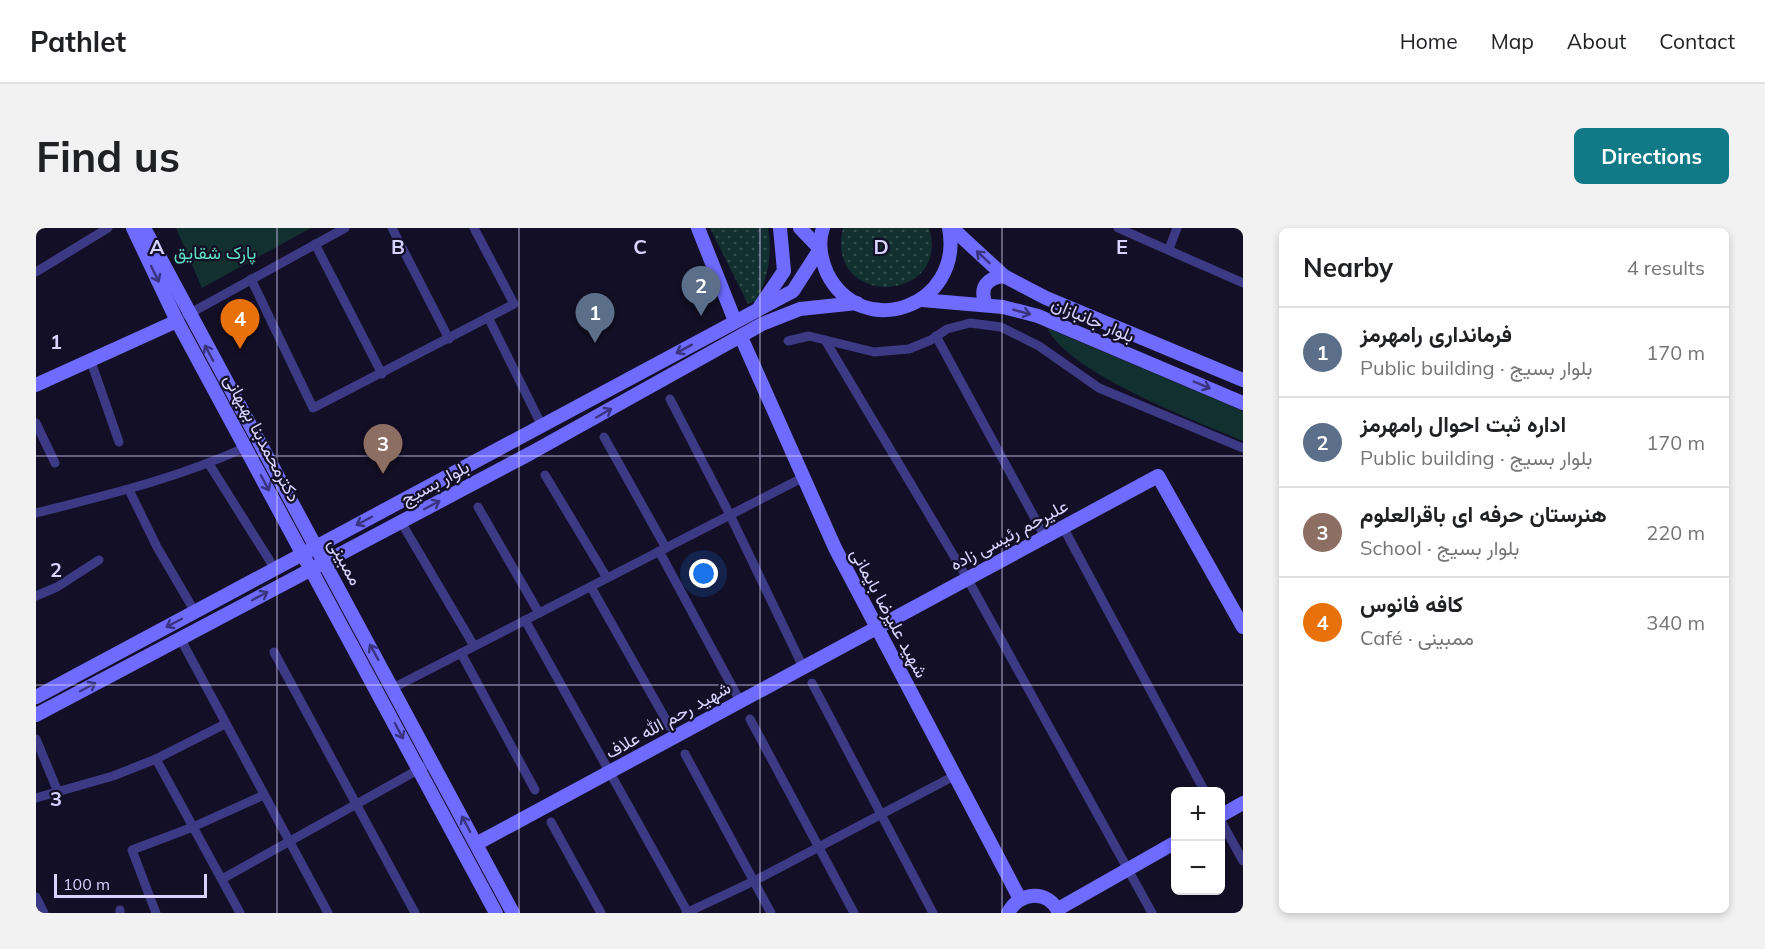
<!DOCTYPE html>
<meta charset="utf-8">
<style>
:root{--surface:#fff;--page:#f2f2f2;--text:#202124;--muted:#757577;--line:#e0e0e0;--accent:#127987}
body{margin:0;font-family:Mulish,Vazirmatn,sans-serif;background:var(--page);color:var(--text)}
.controls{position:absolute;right:18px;bottom:18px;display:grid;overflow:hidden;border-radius:9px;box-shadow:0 3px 9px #0003}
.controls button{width:54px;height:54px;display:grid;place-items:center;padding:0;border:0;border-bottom:2px solid var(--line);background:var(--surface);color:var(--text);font:30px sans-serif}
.scale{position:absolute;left:18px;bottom:15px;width:153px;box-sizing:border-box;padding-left:6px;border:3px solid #d9d4ff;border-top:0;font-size:16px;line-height:21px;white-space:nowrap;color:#d9d4ff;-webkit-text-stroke:4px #130f26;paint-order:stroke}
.you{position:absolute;left:668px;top:346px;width:21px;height:21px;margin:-15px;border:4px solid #fff;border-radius:50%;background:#1a73e8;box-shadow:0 0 0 9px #1a73e833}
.badge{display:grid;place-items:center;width:39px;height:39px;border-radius:50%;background:var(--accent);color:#fff;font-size:20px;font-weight:700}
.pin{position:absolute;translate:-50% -50px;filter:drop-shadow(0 2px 3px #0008)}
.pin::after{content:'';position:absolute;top:32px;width:21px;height:18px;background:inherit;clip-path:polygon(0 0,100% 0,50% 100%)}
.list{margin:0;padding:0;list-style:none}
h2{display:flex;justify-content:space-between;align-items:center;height:78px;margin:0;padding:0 24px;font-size:26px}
h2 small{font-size:20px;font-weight:400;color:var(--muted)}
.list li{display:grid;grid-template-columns:39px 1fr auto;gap:18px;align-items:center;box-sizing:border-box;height:90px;padding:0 24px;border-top:2px solid var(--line)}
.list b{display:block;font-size:22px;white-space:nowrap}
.list p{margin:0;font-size:20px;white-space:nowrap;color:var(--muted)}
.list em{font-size:20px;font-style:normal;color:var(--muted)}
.map{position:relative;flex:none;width:1207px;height:685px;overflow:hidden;border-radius:9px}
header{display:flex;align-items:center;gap:36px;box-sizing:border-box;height:84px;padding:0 30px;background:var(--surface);border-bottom:2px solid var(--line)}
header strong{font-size:28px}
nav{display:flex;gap:33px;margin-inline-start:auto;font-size:21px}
.intro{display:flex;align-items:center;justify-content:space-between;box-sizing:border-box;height:144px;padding:0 36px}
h1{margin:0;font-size:42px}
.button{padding:15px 27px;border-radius:9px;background:var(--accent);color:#fff;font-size:21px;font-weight:700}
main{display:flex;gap:36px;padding:0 36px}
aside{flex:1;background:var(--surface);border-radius:9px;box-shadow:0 3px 9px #0003}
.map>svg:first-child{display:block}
.grass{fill:url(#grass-dots)}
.green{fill:#12302f}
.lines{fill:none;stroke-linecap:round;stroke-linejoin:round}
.street{stroke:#3d3a85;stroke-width:9}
.secondary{stroke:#6f6bff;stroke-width:14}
.oneway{stroke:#38347d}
.grid{fill:none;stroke:#d9d4ff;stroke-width:1.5;stroke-opacity:0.55}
.labels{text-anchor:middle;stroke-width:4.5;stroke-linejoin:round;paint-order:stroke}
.park-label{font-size:18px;fill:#5fe0c0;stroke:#130f26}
.street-label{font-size:18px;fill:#d9d4ff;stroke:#130f26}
.grid-label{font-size:20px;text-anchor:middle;font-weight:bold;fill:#d9d4ff;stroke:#130f26;stroke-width:4.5;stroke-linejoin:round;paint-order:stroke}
</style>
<header>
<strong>Pathlet</strong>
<nav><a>Home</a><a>Map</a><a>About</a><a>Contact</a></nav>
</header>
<div class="intro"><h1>Find us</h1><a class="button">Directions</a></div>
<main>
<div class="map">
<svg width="1207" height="685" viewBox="0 0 1207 685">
<defs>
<pattern id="grass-dots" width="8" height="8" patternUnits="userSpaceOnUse" patternTransform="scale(1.5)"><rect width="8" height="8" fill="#12302f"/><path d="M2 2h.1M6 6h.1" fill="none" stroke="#344d4e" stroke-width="1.8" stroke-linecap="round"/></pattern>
</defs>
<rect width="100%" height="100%" fill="#130f26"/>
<g class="grass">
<path d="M674,0H732C736,28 733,46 721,72L712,76Z"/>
<path d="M807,0H893C916,75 788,82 807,0Z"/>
</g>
<g class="green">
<polygon points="140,0 275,0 166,60"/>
<path d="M1011,100L1207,183V213C1158,192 1034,146 1011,100Z"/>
</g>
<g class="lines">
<g class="street">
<polyline points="356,0 413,111"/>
<polyline points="1082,0 1207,55"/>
<polyline points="279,16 346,146"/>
<polyline points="1133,21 1141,0"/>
<polyline points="0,44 72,0"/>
<polyline points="215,51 277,180 478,76 438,0"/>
<polyline points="151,87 309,0"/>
<polyline points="452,89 506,198"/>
<polyline points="900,108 1009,309"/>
<polyline points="789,112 931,350 1116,685"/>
<polyline points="752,113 773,108 838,124 873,121 895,112 911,101 934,95 965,99 1003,118 1063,160 1207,220"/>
<polyline points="54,131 83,214"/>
<polyline points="634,171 694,287 767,439"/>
<polyline points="0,195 19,235"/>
<polyline points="568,209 630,320"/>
<polyline points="173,236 239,341"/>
<polyline points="509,247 571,350"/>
<polyline points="93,262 121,319 159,384"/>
<polyline points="442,279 503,385"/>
<path d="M0,285C71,267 143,250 210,219"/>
<polyline points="365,294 438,418"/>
<polyline points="1027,299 1169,564"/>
<polyline points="623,323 704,473"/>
<polyline points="555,359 634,499"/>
<polyline points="0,368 21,359 63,332"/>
<polyline points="489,392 652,685"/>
<polyline points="144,410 292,685"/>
<polyline points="238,424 379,685"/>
<polyline points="425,425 499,562"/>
<polyline points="776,455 897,685"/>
<polyline points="357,460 768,249"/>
<polyline points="714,491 818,685"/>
<polyline points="0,511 22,564"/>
<polyline points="649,526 735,685"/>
<polyline points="120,531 204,685"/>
<polyline points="0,570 77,548 120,531 189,496"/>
<polyline points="1184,591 1207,633"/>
<polyline points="515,594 565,685"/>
<polyline points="186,651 396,534"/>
<polyline points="0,669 8,685"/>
<polyline points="84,682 84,685"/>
<polyline points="120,685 96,622 157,599 228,567"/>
<polyline points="650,685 718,653 918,548"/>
</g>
<g class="secondary">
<polyline points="97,0 141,93 460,685"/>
<polyline points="108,0 477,685"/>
<polyline points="662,0 699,93"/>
<path d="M787,0C782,14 785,31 791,45C826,115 928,78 913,0"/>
<polyline points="916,0 968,48 1010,70 1207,152"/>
<polyline points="886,72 967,79 1002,88 1207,175"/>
<path d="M950,77C943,60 950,50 968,48"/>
<polyline points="723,80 748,43 744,0"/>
<polyline points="705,109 799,320 984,671"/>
<polyline points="0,157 141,93"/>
<polyline points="0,469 757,63 784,21 764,0"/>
<polyline points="0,487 495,225 726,96 764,81 821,75"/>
<polyline points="1184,588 1207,575"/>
<polyline points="440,616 1122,248 1207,399"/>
<polyline points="1022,681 1140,614"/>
<path d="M972,685C983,663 1013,661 1023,685"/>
</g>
</g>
<defs><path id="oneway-shaft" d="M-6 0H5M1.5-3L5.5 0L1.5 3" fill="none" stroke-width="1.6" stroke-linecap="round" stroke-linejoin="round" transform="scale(1.5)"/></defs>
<g class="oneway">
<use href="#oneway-shaft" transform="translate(947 29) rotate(-137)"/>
<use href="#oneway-shaft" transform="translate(119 46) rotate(64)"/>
<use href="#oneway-shaft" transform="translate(986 84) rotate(15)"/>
<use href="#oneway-shaft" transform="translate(648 121) rotate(151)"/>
<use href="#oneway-shaft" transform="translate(173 125) rotate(-118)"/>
<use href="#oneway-shaft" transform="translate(1166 157) rotate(23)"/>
<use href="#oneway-shaft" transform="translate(568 185) rotate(-30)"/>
<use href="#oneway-shaft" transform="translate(229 255) rotate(62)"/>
<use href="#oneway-shaft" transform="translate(396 277) rotate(-28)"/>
<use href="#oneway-shaft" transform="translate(328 293) rotate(152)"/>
<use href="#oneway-shaft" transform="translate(224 368) rotate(-28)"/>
<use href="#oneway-shaft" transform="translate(138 395) rotate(152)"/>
<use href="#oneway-shaft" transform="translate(338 424) rotate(-119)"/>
<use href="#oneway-shaft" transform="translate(52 459) rotate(-28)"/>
<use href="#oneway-shaft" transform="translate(363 503) rotate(62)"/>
<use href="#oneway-shaft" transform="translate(430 596) rotate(-118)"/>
</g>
<path class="grid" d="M241,0V685M483,0V685M724,0V685M966,0V685M0,228H1207M0,457H1207"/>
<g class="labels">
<g class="park-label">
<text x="179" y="31">پارک شقایق</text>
</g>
<g class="street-label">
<text transform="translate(1057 92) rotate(23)" y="6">بلوار جانبازان</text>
<text transform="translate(226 210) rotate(62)" y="6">دکترمحمدبنا بهبهانی</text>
<text transform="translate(399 255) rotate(-28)" y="6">بلوار بسیج</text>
<text transform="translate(973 307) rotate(-28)" y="6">علیرحم رئیسی زاده</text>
<text transform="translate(309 334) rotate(61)" y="6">ممبینی</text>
<text transform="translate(853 385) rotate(62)" y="6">شهید علیرضا بایمانی</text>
<text transform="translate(632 492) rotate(-29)" y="6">شهید رحم الله علاف</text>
</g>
</g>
<g class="grid-label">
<text x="121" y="26">A</text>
<text x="362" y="26">B</text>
<text x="604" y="26">C</text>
<text x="845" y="26">D</text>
<text x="1086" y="26">E</text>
<text x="20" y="121">1</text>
<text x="20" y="349">2</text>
<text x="20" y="578">3</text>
</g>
</svg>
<div class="controls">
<button>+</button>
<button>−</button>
</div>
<div class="scale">100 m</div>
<div class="you"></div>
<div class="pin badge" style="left:559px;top:115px;background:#5c6f8a">1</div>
<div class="pin badge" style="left:665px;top:88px;background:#5c6f8a">2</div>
<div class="pin badge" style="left:347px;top:246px;background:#8d6e63">3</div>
<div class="pin badge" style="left:204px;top:121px;background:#e8710a">4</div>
</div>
<aside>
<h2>Nearby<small>4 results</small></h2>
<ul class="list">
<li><span class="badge" style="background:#5c6f8a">1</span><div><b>فرمانداری رامهرمز</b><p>Public building · بلوار بسیج</p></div><em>170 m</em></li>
<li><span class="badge" style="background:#5c6f8a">2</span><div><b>اداره ثبت احوال رامهرمز</b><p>Public building · بلوار بسیج</p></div><em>170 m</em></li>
<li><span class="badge" style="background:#8d6e63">3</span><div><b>هنرستان حرفه ای باقرالعلوم</b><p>School · بلوار بسیج</p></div><em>220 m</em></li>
<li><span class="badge" style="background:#e8710a">4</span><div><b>کافه فانوس</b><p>Café · ممبینی</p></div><em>340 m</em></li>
</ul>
</aside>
</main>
